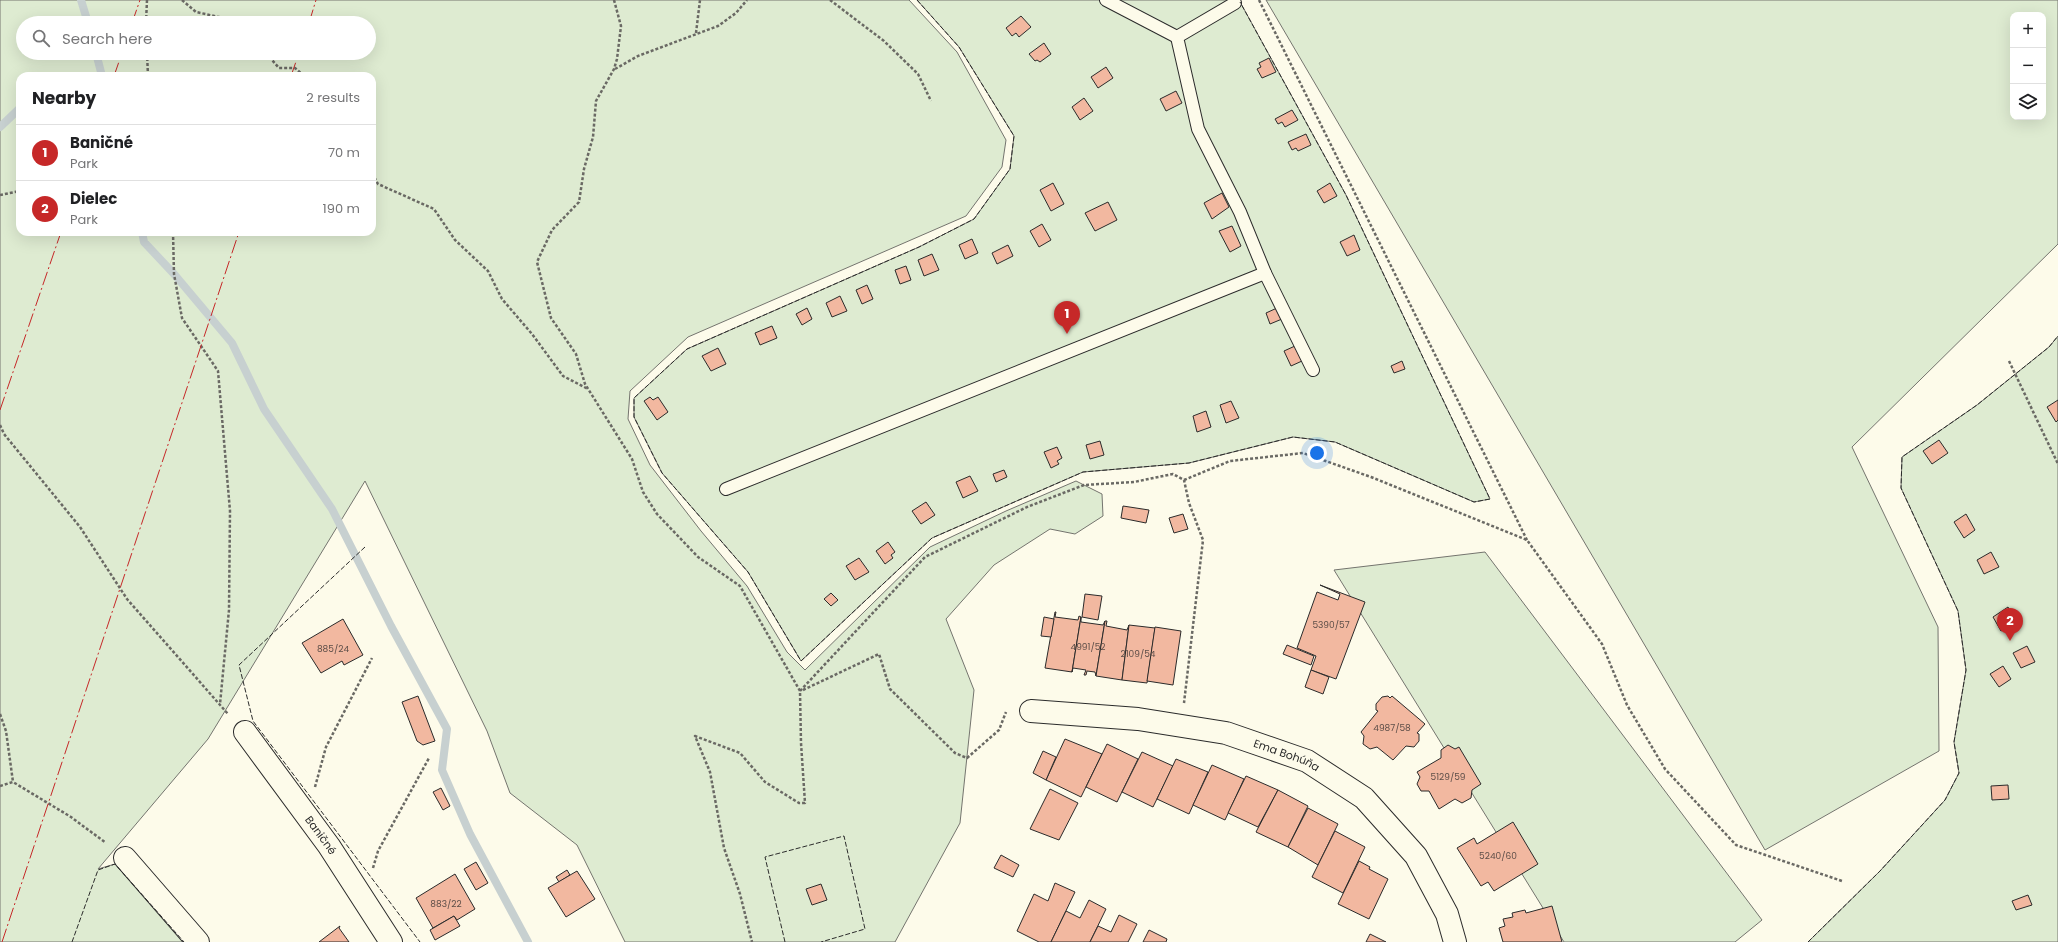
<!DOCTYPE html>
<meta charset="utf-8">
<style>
:root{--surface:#fff;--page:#f2f2f2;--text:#202124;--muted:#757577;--line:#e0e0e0;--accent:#c62828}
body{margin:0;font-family:Poppins,sans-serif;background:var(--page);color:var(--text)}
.controls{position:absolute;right:12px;top:12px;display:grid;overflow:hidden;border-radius:8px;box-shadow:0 4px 16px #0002}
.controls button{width:36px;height:36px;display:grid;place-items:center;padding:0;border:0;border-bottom:1px solid var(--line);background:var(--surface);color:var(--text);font:20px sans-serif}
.you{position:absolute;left:1317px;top:453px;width:14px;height:14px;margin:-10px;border:3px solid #fff;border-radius:50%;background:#1a73e8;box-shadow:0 0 0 6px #1a73e833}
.badge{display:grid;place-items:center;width:26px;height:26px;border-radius:50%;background:var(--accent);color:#fff;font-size:13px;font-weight:700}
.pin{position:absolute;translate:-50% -33px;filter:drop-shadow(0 1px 2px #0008)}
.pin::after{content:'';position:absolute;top:21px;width:14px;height:12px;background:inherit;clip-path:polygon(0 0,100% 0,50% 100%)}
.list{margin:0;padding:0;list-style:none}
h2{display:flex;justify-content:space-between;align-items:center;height:52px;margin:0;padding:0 16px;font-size:17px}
h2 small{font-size:13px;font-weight:400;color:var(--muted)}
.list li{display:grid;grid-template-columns:26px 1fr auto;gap:12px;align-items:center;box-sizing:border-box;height:56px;padding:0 16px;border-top:1px solid var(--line)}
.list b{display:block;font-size:15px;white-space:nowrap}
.list p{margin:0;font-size:13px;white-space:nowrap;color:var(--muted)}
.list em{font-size:13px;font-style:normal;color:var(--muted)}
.icon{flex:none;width:22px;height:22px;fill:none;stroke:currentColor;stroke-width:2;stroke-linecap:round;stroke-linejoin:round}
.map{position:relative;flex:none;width:2058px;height:942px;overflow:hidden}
.search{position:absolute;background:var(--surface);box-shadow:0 4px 16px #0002;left:16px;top:16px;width:360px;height:44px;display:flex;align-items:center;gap:10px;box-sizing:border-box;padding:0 14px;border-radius:22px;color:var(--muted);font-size:15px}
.panel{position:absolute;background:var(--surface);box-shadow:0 4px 16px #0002;left:16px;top:72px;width:360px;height:164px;border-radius:12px}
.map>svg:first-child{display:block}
.green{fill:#deebd1;stroke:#74746e;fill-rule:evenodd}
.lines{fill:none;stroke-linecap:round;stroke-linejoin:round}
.stream{stroke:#c7d0d0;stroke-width:8}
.building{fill:#f2b8a0;stroke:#2b2b2b}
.lane-casing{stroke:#2b2b2b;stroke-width:14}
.street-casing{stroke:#2b2b2b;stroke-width:24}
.path{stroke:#6a6964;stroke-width:2.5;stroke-dasharray:3 2;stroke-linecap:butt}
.lane{stroke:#fdfbea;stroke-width:12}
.street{stroke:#fdfbea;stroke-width:22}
.fence{stroke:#2b2b2b;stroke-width:1;stroke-dasharray:5 2;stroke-linecap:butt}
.power{stroke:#c62828;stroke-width:1;stroke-dasharray:14 3 2 3;stroke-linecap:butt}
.labels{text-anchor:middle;stroke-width:3;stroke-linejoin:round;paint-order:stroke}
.number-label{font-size:9px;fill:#5d4e48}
.street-label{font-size:11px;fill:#2b2b2b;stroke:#fdfbea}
</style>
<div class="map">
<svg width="2058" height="942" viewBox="0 0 2058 942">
<rect width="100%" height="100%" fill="#fdfbea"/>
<g class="green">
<path d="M0,0H909L957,52L1006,140L1002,167L966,216L688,337L630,391L628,419L650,465L701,531L747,586L787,652L805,670L930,547L1006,511L1076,481L1102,494L1103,516L1075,534L1050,529L994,565L946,619L974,690L960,823L895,942H625L577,845L510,793L487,731L365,481L208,739L98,869L115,864L184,942H0ZM23,23H369V53H23ZM20,76H372V232H20Z"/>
<polygon points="917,0 1239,0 1346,195 1490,499 1474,502 1335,442 1293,437 1189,463 1083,472 932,538 801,661 748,572 662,473 634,417 634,398 687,349 919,247 974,219 1010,169 1014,136 959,47"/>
<path d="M1266,0H2058V244L1852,447L1938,627L1939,751L1765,850ZM2013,15H2043V117H2013Z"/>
<polygon points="2058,336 2058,942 1808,942 1880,871 1945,800 1959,773 1954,742 1966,670 1958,611 1901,488 1902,457 1977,405 2049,347"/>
<polygon points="1485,552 1762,920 1735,942 1564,942 1334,570"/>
</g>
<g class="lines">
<g class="stream">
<polyline points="81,0 88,23"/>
<polyline points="96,53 102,76"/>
<polyline points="0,127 20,108"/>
<polyline points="142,232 144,242 174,274 232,343 264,409 332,509 391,626 447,729 442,770 470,834 528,942"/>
</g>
</g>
<g class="building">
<polygon points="1021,16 1031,27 1019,37 1016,33 1012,36 1006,28"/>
<polygon points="1044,43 1051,54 1040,62 1037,60 1035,61 1029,54"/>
<polygon points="1269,58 1276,72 1262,78 1257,69 1261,67 1259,63"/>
<polygon points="1106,67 1113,78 1098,88 1091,77"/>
<polygon points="1176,91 1182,103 1166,111 1160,99"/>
<polygon points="1084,98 1093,111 1080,120 1072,107"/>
<polygon points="1292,110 1298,120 1285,127 1282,122 1278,124 1275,119"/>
<polygon points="1306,134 1311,145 1298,151 1296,148 1292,150 1288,142"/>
<polygon points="1053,183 1064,204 1051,211 1040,190"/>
<polygon points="1330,183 1337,196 1324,203 1317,191"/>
<polygon points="1222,193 1229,207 1212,219 1204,203"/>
<polygon points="1108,202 1117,220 1095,231 1085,213"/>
<polygon points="1042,224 1051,240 1039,247 1030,231"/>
<polygon points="1232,226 1241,246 1230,252 1219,231"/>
<polygon points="1354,235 1360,250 1347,256 1340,242"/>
<polygon points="972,239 978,253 965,259 959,245"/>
<polygon points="1008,245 1013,256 997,264 992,253"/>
<polygon points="932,254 939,270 924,276 918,260"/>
<polygon points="906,266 911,280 900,284 895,270"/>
<polygon points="867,285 873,299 862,304 856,290"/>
<polygon points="840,296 847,311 832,317 826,303"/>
<polygon points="807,308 812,319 802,325 796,314"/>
<polygon points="1277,308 1282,319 1270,324 1266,313"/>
<polygon points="772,326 777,338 760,345 755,333"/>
<polygon points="1295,346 1302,361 1291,366 1284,351"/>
<polygon points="718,348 726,364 711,371 702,356"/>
<polygon points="1402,361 1405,369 1394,373 1391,366"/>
<polygon points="650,397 653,400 658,397 668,412 657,420 644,401"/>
<polygon points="2058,400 2058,420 2056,422 2047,407"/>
<polygon points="1231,401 1239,418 1226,423 1220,405"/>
<polygon points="1206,411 1211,427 1197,432 1193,416"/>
<polygon points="1939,440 1948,453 1932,464 1923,451"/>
<polygon points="1100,441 1104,455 1090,459 1086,445"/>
<polygon points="1057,447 1062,458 1057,461 1059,464 1051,468 1044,452"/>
<polygon points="1004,470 1007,477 996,482 993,474"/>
<polygon points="970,476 978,491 963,498 956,482"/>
<polygon points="926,502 935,515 921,524 912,511"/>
<polygon points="1123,506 1149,510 1146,523 1121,518"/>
<polygon points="1183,514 1188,529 1174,533 1169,518"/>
<polygon points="1966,514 1975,530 1964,538 1954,522"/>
<polygon points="888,542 895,552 891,555 893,558 885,564 876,551"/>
<polygon points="1991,552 1999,567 1984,574 1977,560"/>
<polygon points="859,558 869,572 855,580 846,566"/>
<polygon points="1320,585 1365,602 1336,679 1311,670 1316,656 1297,648 1317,592 1338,600 1340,594"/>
<polygon points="831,593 838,600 831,606 824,599"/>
<polygon points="1085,594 1102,596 1098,620 1082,617"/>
<polygon points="2008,607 2016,622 2001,631 1993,617"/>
<polygon points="1055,612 1056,612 1055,617 1078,620 1079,616 1081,617 1072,672 1045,668"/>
<polygon points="1044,617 1054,619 1051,637 1041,636"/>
<polygon points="1081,617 1081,622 1103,625 1105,621 1096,676 1095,672 1087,671 1086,675 1084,675 1086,670 1073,668 1072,672"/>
<polygon points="343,619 363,655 344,665 342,661 321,673 302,643"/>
<polygon points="1105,621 1107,621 1106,626 1127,630 1129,625 1122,680 1096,676"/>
<polygon points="1129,625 1155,628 1147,683 1122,680"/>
<polygon points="1155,627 1181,631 1173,685 1147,681"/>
<polygon points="1287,645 1314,656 1311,665 1283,654"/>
<polygon points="2027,646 2035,662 2021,668 2013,653"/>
<polygon points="2003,666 2011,679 1999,687 1990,674"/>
<polygon points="1311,670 1329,677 1323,694 1305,687"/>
<polygon points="418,696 435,741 423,745 417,741 402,702"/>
<polygon points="1388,696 1390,698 1392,696 1425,724 1417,733 1419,734 1419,741 1414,747 1406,746 1393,760 1377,747 1370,749 1363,744 1364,736 1361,732 1378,711 1376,710 1376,704 1382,697"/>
<polygon points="1065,739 1102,754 1081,797 1046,780"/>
<polygon points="1107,744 1138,759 1117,802 1086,787"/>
<polygon points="1448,745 1455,749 1459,747 1481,784 1472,790 1471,798 1462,803 1455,799 1439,809 1429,791 1421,791 1417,784 1420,777 1417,772 1441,758 1441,750"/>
<polygon points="1043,751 1056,757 1046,780 1033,773"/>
<polygon points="1142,752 1173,766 1153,807 1122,792"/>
<polygon points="1176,759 1208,772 1189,814 1157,799"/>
<polygon points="1212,765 1244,779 1225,820 1193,805"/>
<polygon points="1246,776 1278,790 1258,827 1228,813"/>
<polygon points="2008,785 2009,799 1992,800 1991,786"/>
<polygon points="441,788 450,806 443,810 433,792"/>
<polygon points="1050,789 1078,803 1059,840 1030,829"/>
<polygon points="1278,790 1308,806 1288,847 1256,832"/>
<polygon points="1308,808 1338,824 1318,865 1288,847"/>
<polygon points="1513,822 1538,864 1494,891 1488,882 1481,886 1457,848 1474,838 1477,844"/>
<polygon points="1335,831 1365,847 1343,893 1312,877"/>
<polygon points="1001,855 1019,865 1013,877 994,868"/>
<polygon points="1359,861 1370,867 1369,869 1388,879 1369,919 1338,904"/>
<polygon points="476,862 488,883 476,890 464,869"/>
<polygon points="567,870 570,875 559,882 556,877"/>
<polygon points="577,871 595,899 566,917 548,888"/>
<polygon points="455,874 475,909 457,920 454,916 433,928 416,898"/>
<polygon points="1055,883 1075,892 1051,942 1039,942 1017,931 1034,894 1048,901"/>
<polygon points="821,884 827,900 812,905 806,889"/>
<polygon points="2028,895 2032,905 2016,910 2012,901"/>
<polygon points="1089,900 1106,909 1090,942 1051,942 1066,911 1080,918"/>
<polygon points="1552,906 1562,942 1503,942 1499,928 1505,926 1503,919 1513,917 1512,913 1525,910 1526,913"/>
<polygon points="1119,915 1137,924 1128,942 1090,942 1098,926 1111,932"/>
<polygon points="454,916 460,926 435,940 430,930"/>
<polygon points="340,926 339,928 349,942 319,942"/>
<polygon points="1149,930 1167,939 1166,942 1143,942"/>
<polygon points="1370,934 1386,942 1366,942"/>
</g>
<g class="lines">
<g class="lane-casing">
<g id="lane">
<polyline points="1106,0 1177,37"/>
<polyline points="1235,3 1177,37 1198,129 1240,212 1265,273 1313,370"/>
<polyline points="726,489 1265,273"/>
</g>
</g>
<g class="street-casing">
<g id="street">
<path id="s1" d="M1031,711L1138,719L1226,733L1307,761L1364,798L1416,856L1447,914L1455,942"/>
<path id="s2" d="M245,732L329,846L391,942"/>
<polyline points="125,858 198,942"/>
</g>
</g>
<g class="path">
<polyline points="182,0 196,12 228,19 233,23"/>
<polyline points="614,0 621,26 617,59 614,69 596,101 593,137 584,169 579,202 552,230 537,262 551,318 576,354 585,384 632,459 643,492 657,514 698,557 740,586 800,691 801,743 805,803 799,803 765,782 740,753 695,736 710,772 724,848 740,894 752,942"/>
<polyline points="830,0 884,41 918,74 931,101"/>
<polyline points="1259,0 1527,540"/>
<polyline points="146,23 147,0"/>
<polyline points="696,33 700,0"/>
<polyline points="147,53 148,76"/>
<polyline points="266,53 279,68 295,68 304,76"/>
<polyline points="615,69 638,56 718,26 736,13 747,0"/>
<polyline points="372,173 378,184 434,209 455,240 488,271 502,299 532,334 563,376 588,389"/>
<polyline points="0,195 20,191"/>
<polyline points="173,232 174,274 182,318 218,371 230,511 229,610 220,704"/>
<polyline points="2009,361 2058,464"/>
<polyline points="0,425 4,434 80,527 127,599 228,714"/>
<polyline points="1184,480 1230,461 1303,453 1371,477 1527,540 1602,644 1627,705 1665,769 1736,845 1842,881"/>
<polyline points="803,690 879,654 890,689 955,753 967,758 999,730 1006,712"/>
<polyline points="800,691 925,557 1027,507 1084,485 1134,482 1173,474 1184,480 1189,503 1203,540 1184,703"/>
<polyline points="0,714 6,731 13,782"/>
<polyline points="0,786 13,782 71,817 106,843"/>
<polyline points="315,787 326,747 372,658"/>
<polyline points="373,868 378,851 429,758"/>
</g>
<use href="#lane" class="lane"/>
<use href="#street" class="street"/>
<g class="fence">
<polyline points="917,0 959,47 1014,136 1010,169 974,219 919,247 687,349 634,398 634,417 662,473 748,572 801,661 932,538 1083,472 1189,463 1293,437 1335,442 1474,502 1490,499 1346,195 1240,2"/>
<polyline points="365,547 239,665 253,721 420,942"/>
<polyline points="72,942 98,870 115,864 184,942"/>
<polyline points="785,942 765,857 844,836 865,929 821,942"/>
<polyline points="1808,942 1880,871 1945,800 1959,773 1954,742 1966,670 1958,611 1901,488 1902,457 1977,405 2049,347 2058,336"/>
</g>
<g class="power">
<polyline points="132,23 140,0"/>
<polyline points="309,23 316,0"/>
<polyline points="114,76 122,53"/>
<polyline points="291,76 299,53"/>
<polyline points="0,410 61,232"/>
<polyline points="2,942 239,232"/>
</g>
</g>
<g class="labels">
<g class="number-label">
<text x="1331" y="628">5390/57</text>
<text x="1088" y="650">4991/52</text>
<text x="333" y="652">885/24</text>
<text x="1138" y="657">2109/54</text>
<text x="1392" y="731">4987/58</text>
<text x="1448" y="780">5129/59</text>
<text x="1498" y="859">5240/60</text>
<text x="446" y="907">883/22</text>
</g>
<g class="street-label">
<text dy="4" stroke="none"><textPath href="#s1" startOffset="261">Ema Bohúňa</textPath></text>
<text dy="4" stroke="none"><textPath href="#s2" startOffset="128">Baničné</textPath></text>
</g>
</g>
</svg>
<div class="controls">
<button>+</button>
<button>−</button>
<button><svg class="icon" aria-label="layers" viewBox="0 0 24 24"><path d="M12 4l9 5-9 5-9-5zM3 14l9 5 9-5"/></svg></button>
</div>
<div class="you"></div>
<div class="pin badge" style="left:1067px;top:334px">1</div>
<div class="pin badge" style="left:2010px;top:641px">2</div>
<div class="search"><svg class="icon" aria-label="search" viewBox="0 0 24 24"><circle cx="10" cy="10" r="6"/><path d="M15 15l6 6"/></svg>Search here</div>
<section class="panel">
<h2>Nearby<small>2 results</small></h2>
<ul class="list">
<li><span class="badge">1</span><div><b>Baničné</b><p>Park</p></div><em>70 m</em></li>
<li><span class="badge">2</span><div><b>Dielec</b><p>Park</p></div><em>190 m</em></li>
</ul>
</section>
</div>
